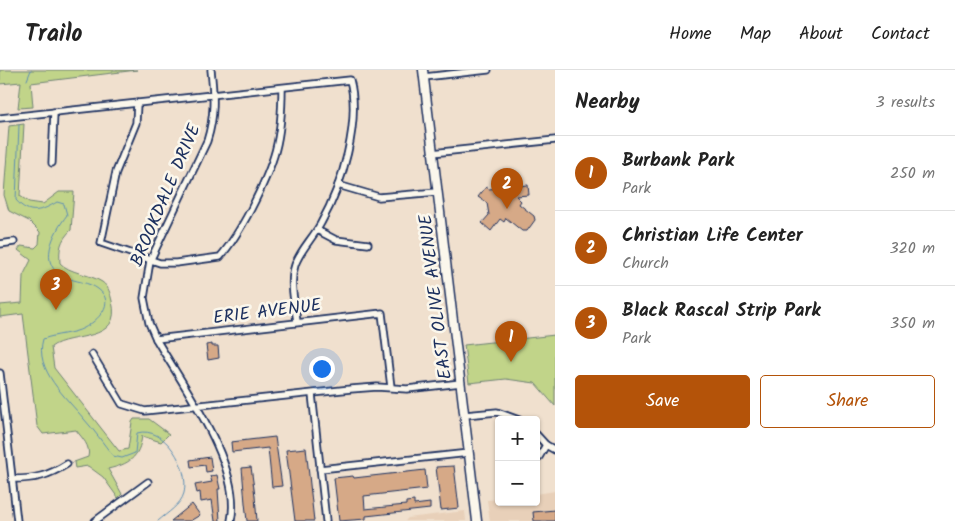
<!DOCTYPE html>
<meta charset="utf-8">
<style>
:root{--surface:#fff;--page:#f6f6f6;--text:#222;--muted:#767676;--line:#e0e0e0;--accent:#b45309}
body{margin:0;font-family:Kalam,sans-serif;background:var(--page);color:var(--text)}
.controls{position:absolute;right:15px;bottom:15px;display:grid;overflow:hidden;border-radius:5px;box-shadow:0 1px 4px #0004}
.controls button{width:45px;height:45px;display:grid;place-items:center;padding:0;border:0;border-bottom:1px solid var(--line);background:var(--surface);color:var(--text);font:25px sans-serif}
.you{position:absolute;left:321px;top:298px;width:18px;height:18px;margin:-12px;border:4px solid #fff;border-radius:50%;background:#1a73e8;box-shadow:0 0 0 8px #1a73e833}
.badge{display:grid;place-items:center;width:32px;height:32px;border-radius:50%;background:var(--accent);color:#fff;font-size:16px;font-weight:700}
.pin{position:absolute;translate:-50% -41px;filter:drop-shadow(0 1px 2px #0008)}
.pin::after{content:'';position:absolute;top:26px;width:18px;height:15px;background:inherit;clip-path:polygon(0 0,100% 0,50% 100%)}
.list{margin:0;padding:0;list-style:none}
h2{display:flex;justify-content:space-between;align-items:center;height:65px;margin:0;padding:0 20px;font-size:21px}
h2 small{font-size:16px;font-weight:400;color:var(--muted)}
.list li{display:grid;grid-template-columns:32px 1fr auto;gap:15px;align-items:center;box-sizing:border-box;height:75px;padding:0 20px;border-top:1px solid var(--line)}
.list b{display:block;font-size:19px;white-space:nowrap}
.list p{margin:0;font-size:16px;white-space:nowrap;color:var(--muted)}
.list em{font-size:16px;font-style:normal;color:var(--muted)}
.actions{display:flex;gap:10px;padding:15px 20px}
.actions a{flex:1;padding:11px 0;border:1px solid var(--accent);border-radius:5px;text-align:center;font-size:18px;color:var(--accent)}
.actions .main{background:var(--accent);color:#fff}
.map{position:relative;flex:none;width:555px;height:451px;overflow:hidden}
header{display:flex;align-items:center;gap:30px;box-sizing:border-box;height:70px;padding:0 25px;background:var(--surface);border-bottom:1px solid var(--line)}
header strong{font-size:24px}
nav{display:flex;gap:28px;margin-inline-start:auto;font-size:18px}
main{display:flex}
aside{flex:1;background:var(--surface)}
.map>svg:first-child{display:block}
.built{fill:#e8d0b9}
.green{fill:#c1d489;stroke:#6e8274}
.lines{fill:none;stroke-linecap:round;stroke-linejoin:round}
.stream{stroke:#5e8eb4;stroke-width:1}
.building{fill:#d6a987;stroke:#1b2f5e}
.street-casing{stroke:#1b2f5e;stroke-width:9}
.secondary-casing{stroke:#1b2f5e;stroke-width:11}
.street{stroke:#fbf7ec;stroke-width:5.5}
.secondary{stroke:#fbf7ec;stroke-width:8}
.labels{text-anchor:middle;stroke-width:5;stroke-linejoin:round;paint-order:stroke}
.street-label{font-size:18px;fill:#1b2f5e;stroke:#fbf7ec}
</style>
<header>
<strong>Trailo</strong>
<nav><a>Home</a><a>Map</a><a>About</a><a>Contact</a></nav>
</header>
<main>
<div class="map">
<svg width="555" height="451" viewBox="0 0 555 451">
<rect width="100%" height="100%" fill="#f0e0ce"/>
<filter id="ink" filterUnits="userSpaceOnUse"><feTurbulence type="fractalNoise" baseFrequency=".02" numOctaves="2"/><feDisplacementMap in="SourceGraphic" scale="10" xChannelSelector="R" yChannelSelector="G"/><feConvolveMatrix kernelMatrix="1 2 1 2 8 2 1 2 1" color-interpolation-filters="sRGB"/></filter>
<g filter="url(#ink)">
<g class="built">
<polygon points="555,421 555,451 490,451 487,430 499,429 499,432 536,432 536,424"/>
<polygon points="465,441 466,451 405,451 408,448"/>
</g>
<g class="green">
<polygon points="0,0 137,0 31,13 33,37 18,38 21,12 0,14"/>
<path d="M24,54L20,126L29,132L43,134L59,122H74L71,160C60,171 59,178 60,193C69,203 90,204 102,212C109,217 110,223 112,231C123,274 70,262 51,277L54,298L119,381L128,379L132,352L134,349H149L169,364L161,372L142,366C139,388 129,394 108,399L122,424L118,428L103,407L88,396L75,398L74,392L88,387C91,376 82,368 76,360L43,364L37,356L23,244L0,247V235L22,233L23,206L31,190L18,180L21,176L35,178L39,174L40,162L29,151L9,141L4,125L9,56Z"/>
<polygon points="555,265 555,336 535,313 506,309 469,313 464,275"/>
</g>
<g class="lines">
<g class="stream">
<polyline points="27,10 31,0"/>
<path d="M19,55L16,130C29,146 42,141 57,132L64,134L67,145C54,162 36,195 65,207C76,212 89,212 98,219C117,233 97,251 84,258C73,264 56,264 43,269C34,300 66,327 84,349C94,360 103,373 113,386L122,388L135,383L137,363C165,355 190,398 184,423C181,435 167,443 158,451"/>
</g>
</g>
<g class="building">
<polygon points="528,115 529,125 516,126 521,131 519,134 534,146 535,150 527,161 522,161 506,148 504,152 500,149 491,161 482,153 489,145 487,133 478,127 486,117 489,119"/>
<polygon points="212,274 212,276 218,276 219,288 208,290 206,275"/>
<polygon points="275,367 282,416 272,417 268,378 232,382 231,372"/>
<polygon points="306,378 314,451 295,451 286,380"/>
<polygon points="210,387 212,401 206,402 205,395 191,397 190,390"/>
<polygon points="454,396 459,438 441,440 436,397"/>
<polygon points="251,397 255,426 257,451 247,451 245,433 242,398"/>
<polygon points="425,400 427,419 364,426 365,439 406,435 406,432 414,431 414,435 430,433 430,439 366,446 366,449 339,451 334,408 353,406 354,408"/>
<polygon points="217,405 220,419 218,419 220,451 215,451 212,430 201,432 200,422 197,423 195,415 212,412 210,406"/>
<polygon points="192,434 200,445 190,451 171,451"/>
<polygon points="555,440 555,451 534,451 533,442"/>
</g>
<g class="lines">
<g class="street-casing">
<g id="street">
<path d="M211,0C214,26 215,46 207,71L150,191L144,228L149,253L156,269C183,316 243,396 231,451"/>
<polyline points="424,7 488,0"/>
<path d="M137,33L136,53L116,102L101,173L160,193H176L220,187C233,172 242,156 251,139C275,92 282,70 282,18"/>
<path d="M0,48L350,10C361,52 342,116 321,153C313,168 300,180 295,195C289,213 295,234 297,252"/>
<polyline points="432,83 555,70"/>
<polyline points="52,93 54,42"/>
<polyline points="338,115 379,127 437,122"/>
<polyline points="317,160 336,170 368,174"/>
<polyline points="0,174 14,172"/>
<polyline points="156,269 382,243 391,317"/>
<polyline points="92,284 122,334 145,341 351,319 377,317 407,319 461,313"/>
<polyline points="0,303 17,451"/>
<polyline points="312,324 326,451"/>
<polyline points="465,345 497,342 519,350"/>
<polyline points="536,364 546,375 555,380"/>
<polyline points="539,387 546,375"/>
<polyline points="320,399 469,383"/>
<path d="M13,409C35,409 48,406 67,394"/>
<polyline points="95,451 148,412"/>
</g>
</g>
<g class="secondary-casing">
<polyline id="secondary" points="423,0 477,451"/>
</g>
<use href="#street" class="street"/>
<use href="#secondary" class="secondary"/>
</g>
</g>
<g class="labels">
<g class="street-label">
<text transform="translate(165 125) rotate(-67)" y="6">BROOKDALE DRIVE</text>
<text transform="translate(435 227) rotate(-97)" y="6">EAST OLIVE AVENUE</text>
<text transform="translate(267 241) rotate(-7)" y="6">ERIE AVENUE</text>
</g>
</g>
</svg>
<div class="controls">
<button>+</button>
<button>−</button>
</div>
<div class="you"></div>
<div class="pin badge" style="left:511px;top:292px">1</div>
<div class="pin badge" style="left:507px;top:139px">2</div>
<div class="pin badge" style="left:56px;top:240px">3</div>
</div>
<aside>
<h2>Nearby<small>3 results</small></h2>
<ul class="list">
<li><span class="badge">1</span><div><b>Burbank Park</b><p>Park</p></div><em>250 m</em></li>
<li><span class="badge">2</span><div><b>Christian Life Center</b><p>Church</p></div><em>320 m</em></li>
<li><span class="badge">3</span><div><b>Black Rascal Strip Park</b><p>Park</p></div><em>350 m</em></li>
</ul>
<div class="actions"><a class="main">Save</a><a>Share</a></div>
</aside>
</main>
